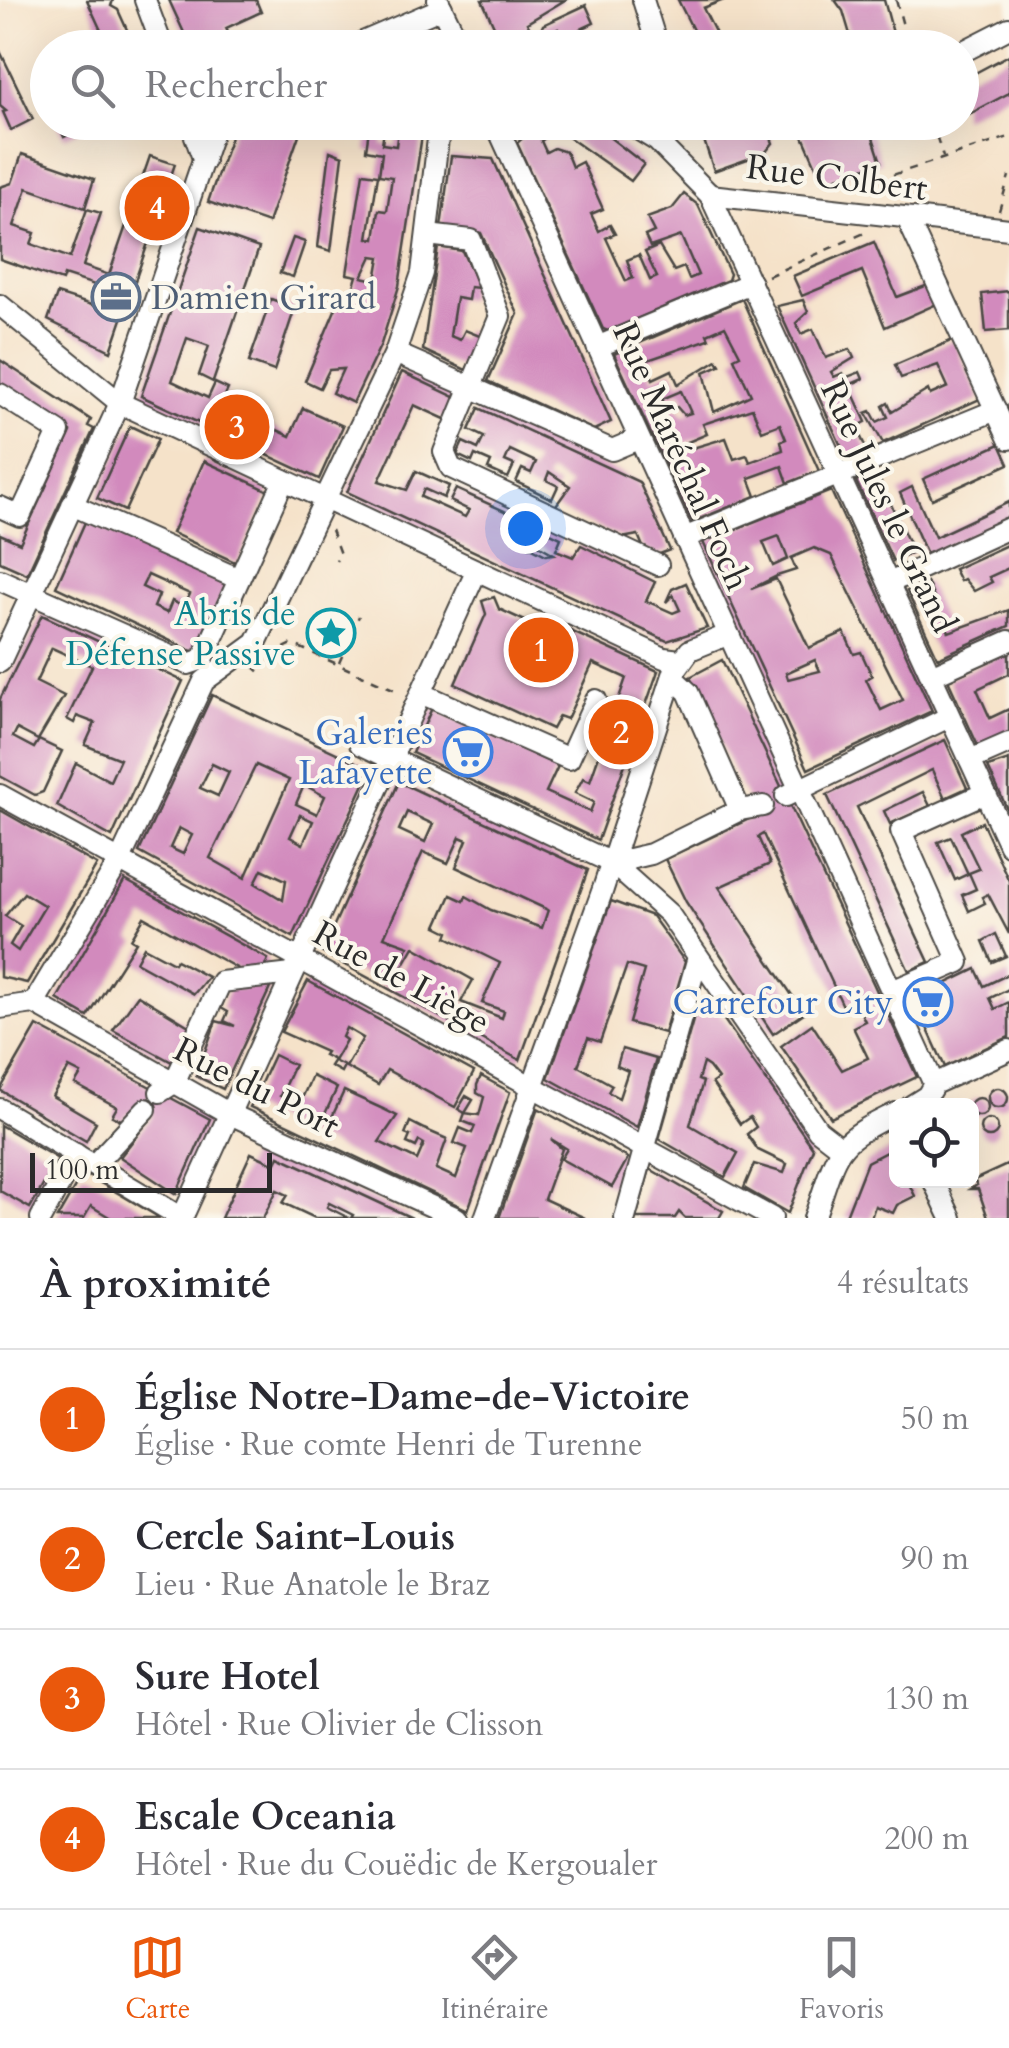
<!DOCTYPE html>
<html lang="fr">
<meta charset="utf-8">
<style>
:root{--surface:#fff;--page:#f2f2f3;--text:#2b2b33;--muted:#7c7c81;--line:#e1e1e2;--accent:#ea580c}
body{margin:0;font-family:Cardo,serif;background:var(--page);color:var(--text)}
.controls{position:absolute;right:30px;bottom:30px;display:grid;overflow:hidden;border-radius:15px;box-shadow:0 10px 40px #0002}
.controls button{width:90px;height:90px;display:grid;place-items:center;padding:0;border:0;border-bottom:2px solid var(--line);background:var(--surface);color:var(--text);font:50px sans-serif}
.scale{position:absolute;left:30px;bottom:25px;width:242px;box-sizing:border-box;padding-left:10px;border:5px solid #2b2b2b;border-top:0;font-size:28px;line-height:35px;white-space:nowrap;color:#2b2b2b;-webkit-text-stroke:8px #fbf7ec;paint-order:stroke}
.you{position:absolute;left:525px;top:528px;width:35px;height:35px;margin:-25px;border:8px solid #fff;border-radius:50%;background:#1a73e8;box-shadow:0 0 0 15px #1a73e833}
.badge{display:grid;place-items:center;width:65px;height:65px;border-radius:50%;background:var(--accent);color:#fff;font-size:32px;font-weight:700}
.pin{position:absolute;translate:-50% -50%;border:5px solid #fff;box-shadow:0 2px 10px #0006}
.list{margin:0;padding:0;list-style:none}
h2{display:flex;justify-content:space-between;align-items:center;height:130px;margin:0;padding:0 40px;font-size:42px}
h2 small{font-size:32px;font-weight:400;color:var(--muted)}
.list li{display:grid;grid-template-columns:65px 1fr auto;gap:30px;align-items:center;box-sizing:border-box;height:140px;padding:0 40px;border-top:2px solid var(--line)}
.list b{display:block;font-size:38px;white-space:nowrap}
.list p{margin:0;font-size:32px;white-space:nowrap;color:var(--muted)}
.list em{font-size:32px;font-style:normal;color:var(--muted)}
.icon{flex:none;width:55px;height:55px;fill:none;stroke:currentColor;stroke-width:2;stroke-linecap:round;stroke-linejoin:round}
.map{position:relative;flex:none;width:1009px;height:1218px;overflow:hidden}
.search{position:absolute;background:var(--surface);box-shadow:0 10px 40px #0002;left:30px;right:30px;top:30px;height:110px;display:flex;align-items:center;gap:25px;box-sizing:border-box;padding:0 35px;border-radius:55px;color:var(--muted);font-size:38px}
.sheet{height:690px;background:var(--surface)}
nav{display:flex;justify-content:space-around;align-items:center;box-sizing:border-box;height:140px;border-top:2px solid var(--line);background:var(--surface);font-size:28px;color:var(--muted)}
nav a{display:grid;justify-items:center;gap:5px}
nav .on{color:var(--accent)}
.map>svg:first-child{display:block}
.building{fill:#d28abd;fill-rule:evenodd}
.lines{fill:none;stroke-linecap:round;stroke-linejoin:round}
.minor-casing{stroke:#494643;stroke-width:24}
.path{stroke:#494643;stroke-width:2.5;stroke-dasharray:8 8;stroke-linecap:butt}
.minor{stroke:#fff;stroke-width:20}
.labels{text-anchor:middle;stroke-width:8;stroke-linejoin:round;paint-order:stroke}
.street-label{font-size:35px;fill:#2b2b2b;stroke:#fbf7ec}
.service-label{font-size:35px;fill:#4e5e75;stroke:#fbf7ec;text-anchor:start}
.culture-label{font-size:35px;fill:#0d838f;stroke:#fbf7ec;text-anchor:end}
.shop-label{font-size:35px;fill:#366cbe;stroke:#fbf7ec;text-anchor:end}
</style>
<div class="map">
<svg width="1009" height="1218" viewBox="0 0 1009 1218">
<rect width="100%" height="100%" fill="#fbf7ec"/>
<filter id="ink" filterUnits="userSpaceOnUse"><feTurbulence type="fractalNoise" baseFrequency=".01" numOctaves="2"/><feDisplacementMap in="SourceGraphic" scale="20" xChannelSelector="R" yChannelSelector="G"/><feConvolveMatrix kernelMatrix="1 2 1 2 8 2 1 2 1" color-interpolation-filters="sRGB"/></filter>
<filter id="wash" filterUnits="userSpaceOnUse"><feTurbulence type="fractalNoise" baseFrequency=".0048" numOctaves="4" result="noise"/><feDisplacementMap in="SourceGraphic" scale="40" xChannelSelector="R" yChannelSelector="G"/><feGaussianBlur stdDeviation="2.25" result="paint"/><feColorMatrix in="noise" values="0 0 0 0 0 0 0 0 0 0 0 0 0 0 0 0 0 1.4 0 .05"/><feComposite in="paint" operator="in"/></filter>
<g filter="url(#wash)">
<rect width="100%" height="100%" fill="#f5e2c9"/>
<g id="blocks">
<g class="building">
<polygon points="87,0 113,0 111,6 118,10 133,43 131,48 109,48"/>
<polygon points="169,0 256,0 261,12 226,28 235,48 191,48"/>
<polygon points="482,0 565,0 527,23 532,32 523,36 536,42 543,25 586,5 594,23 562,38 558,29 551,32 547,43 558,48 504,48"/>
<polygon points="678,0 724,0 703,8 723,48 702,48"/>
<polygon points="835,0 884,0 897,48 854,48 843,11"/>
<polygon points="0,51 33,119 11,130 3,112 6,111 0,106"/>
<polygon points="1009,55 1009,93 962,118 962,80"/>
<polygon points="57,122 96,122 64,137"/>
<polygon points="236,122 320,122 300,132 268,223 208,202"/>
<path d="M370,122H385L382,144L396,146L399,122H424L399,286L381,344L353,403L332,393L343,369L329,370L320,388L305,381L341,296L350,299L357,276L347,274L363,173L378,175L368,238L375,239L379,210L387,211L392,177L379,175L382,153L366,150ZM372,256L380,257L376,280L362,277Z"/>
<polygon points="541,122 549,135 541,141 546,152 554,148 566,152 572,167 582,162 603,209 591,214 599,231 610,225 615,234 606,238 626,281 633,278 627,260 639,255 650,280 657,277 645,252 659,246 674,271 684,267 689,279 698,275 681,236 650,247 645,236 654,232 647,218 672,209 684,194 698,205 730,274 728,280 608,331 603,329 517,143"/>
<polygon points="547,122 590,122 644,164 631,181"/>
<polygon points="716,122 765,122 773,143 765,153 714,171 700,128"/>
<polygon points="802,122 868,122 881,162 823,182 802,134"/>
<polygon points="330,151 343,156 331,251 318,247"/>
<polygon points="22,154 94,179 85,208 27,188 14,226 35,233 31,244 70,258 87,209 101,213 83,266 109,275 150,156 175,164 111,351 48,320 57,294 98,307 104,288 64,275 62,281 0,259 0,187 12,183"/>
<polygon points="451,156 493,159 611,422 594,430 488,381 518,314 481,233 441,227"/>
<polygon points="200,227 259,248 213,382 199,375 209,346 187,338 172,381 208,398 215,383 228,389 221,404 235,410 237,407 245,410 243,414 290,436 303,408 343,426 319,479 141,396"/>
<polygon points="293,238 305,242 293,277 280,273"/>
<polygon points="874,242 897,297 928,285 937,304 885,327 862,271 802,296 793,276"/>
<polygon points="438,247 462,251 479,288 470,287 468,300 456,298 450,336 460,340 465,330 482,337 466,370 423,350"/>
<polygon points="1009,291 1009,330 986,332 982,294"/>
<polygon points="271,299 295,308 274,371 249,362"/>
<path d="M742,299L819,471L788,483L782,466L749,478L756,496L692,522L614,354ZM725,326L740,355L734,358L751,395L714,412L704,372L720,365L717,360L678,384L672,370L653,379L645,361L709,339L707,334ZM681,391L691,413L684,415L677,407L668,412L662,399ZM752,408L762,431L780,424L786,439L781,441L783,450L750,462L747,455L734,459L726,438L686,450L683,444L707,434L703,424Z"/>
<polygon points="803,300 808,312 796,323 801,334 813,329 826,358 850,349 854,358 831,372 834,377 843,373 845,378 860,372 863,379 849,385 866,422 856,427 867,450 847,459 777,306"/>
<polygon points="953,340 980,399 883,443 866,413 871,411 877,422 888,417 883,406 888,403 892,412 928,390 930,395 948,387 938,365 901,378 895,365"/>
<polygon points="0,360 91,420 88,426 94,429 27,574 0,562 0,534 20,543 71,432 0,387"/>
<polygon points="402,372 457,398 447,420 414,405 379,481 407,490 416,471 449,486 444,498 424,489 421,497 465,517 469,510 450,501 456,489 509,513 504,523 520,530 515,539 546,555 554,554 524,537 530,523 561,538 556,550 573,557 581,545 655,582 646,601 673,613 680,610 673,595 666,602 672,589 686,583 707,628 667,641 347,492"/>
<polygon points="479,408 639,482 670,550 657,555 644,549 638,535 622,538 554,508 570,486 549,472 546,480 558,486 552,499 516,482 522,469 531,473 536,462 510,450 505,461 514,465 508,478 488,469 491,462 475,455 472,462 457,455 463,442 478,449 484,437 469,430"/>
<polygon points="130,426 158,439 125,511 97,498"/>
<polygon points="1000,444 1009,464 932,499 923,479"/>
<polygon points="204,461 269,491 237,563 172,533"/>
<polygon points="876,472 913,552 893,561 856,481"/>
<polygon points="912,487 935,537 1009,502 1009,518 927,555 900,493"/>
<path d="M831,491L932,711L808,769L703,542ZM779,536L788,559L773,566L763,542ZM814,548L831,555L903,700L881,710L866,679L872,676L861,652L854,654L844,632L809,648L776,579L751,589L777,576L796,570L791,558ZM815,660L820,671L788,679L786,673Z"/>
<path d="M86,520L227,585L196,653L56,587ZM148,575L190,594L184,607L172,601L167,613L154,607L159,595L142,587Z"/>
<polygon points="1009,544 1009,568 989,577 992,582 974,591 964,579 960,581 954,569"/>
<polygon points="927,582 949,632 1009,610 1009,626 938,658 907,591"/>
<polygon points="494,597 499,609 562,638 566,629 658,671 598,840 412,753 432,708 558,766 546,792 590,812 594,802 575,793 583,778 590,781 626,678 593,663 567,719 559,716 552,729 455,684 486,614 482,601"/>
<polygon points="42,615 183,681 112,837 57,806 76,763 110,781 120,759 85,745 95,723 77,716 74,723 67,719 92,666 52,648 36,682 64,696 38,740 17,729 13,737 34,748 39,740 62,751 43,792 35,795 0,776 0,699"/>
<polygon points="1009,652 1009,674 977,689 990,718 1009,709 1009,733 979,748 948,680"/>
<polygon points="722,660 917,1077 831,1118 781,1046 812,1024 842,1070 868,1058 853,1027 865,1021 855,1001 843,1006 763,834 758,837 770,864 719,887 804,1013 773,1034 686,902 665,859 766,811 750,806 690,677"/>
<path d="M212,695L371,769L293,937L139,852ZM212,764L229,772L218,796L200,788ZM256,765L289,780L245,878L210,858ZM304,785L325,796L317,814L296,804ZM300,815L313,821L303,844L290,837ZM179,828L192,835L183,854L170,848ZM262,869L286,880L283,900L255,883Z"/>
<polygon points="945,740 967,788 945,798 932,770 857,807 929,962 909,971 827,795"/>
<polygon points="1009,760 1009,813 988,767"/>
<path d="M399,782L588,870L520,1060L321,952L326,932L330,934ZM407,812L433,824L425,842L399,830ZM460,837L467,840L456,867L548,910L542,928L491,910L466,896L464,901L451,895L437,926L449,932L447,937L500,963L482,1003L504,1011L502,1018L461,1002L473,980L414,947L399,973L394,971L409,946L384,937L423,852L448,863Z"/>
<polygon points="923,792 930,806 890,824 884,811"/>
<path d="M0,810L97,865L27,983L0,977ZM24,893L45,906L18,951L10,945L21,926L5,916Z"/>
<polygon points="982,822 1009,881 1009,934 988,894 982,897 985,903 969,911 962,895 976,889 969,873 979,869 961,832"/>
<polygon points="951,837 968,874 955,880 938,842"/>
<polygon points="125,880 268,959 264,968 244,972 144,917 131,939 136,942 88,1017 57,999"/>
<polygon points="611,901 652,916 685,962 664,1033 629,1023 644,970 627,965 600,1042 588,1038 578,1066 612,1085 608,1092 619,1098 628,1071 617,1066 622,1049 656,1059 637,1127 548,1078"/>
<polygon points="996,934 1006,956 992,962 983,941"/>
<polygon points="144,947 174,963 176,960 208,977 194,994 136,962"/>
<polygon points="976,969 984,986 1009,974 1009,989 990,998 995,1009 1009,1002 1009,1037 945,1067 914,999"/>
<polygon points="308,981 474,1072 455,1107 387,1070 378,1085 346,1067 363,1038 346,1028 342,1037 346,1040 334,1061 344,1066 341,1072 330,1066 334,1060 324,1055 326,1052 281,1032"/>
<polygon points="271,986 223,1089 196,1076 216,1021 235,1026 224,1021 228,1012 221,1008 229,989"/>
<polygon points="138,995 192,1028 172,1062 113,1030"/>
<polygon points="713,1004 813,1148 788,1213 744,1188 754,1164 784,1173 787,1164 758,1150 747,1134 756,1127 750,1117 740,1124 712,1083 718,1079 709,1067 703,1063 698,1080 703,1082 690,1125 738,1153 725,1177 659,1139 694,1017"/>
<polygon points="37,1026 210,1119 176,1194 120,1157 154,1114 128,1113 123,1121 112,1116 117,1107 75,1084 81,1074 69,1068 52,1096 96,1122 86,1141 0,1090"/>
<polygon points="274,1055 294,1065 280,1096 299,1105 312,1076 337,1088 324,1116 331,1119 344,1091 383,1109 397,1116 379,1142 417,1160 424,1144 419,1141 416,1147 407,1143 410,1136 405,1134 410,1122 424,1129 447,1139 436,1169 456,1178 467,1148 454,1143 460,1128 472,1133 475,1126 462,1121 465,1113 458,1109 466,1096 473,1100 465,1113 479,1115 484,1097 477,1093 477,1085 481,1076 510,1092 468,1210 250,1107"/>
<circle cx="998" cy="1098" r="10"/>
<circle cx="979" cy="1107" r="9"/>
<polygon points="538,1108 628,1158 612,1187 561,1159 567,1149 551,1139 562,1149 544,1199 585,1218 499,1218"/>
<circle cx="989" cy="1128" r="9"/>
<polygon points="0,1125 58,1159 30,1208 0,1191"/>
<polygon points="892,1149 896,1180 907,1180 915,1196 897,1205 893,1213 875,1206 871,1218 845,1218 867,1162"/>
<polygon points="251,1153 275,1164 279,1156 412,1218 351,1218 353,1215 329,1203 327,1207 349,1218 315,1218 283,1203 288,1195 277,1190 263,1218 221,1218"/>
<polygon points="1009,1164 1009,1218 988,1218 978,1189 970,1189 977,1185 974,1180"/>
<polygon points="650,1169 723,1211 719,1218 685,1218 679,1212 675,1218 636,1218"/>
<polygon points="83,1173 123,1196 160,1218 111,1218 91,1206 84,1218 57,1218"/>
</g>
</g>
</g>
<g filter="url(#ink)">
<use href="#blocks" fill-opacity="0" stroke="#494643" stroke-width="2.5"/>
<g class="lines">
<g class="minor-casing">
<g id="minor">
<polyline points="145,0 163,48"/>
<polyline points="438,0 461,48"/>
<polyline points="643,0 658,48"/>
<polyline points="349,48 442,8"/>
<polyline points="962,52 1009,28"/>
<polyline points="190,122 204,161"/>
<polyline points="495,122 934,1084"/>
<polyline points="626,122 657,141 710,195 1009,845"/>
<polyline points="710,195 1009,229"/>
<polyline points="907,218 1009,439"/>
<polyline points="427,235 471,240 500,316 444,452 451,468 658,565"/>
<polyline points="0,305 120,403 664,658 680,660"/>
<polyline points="597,347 751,283"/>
<polyline points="395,353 427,367"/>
<polyline points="432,370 612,450 638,439"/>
<polyline points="0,394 59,432 20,516 0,507"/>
<polyline points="72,505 239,579"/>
<polyline points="684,538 996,410"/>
<polyline points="0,580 188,664 203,659 284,480"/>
<polyline points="889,583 1009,528"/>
<polyline points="0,662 120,403 216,122"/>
<polyline points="931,676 1009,641"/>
<polyline points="423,694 569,759 596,700"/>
<polyline points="360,744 612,863 669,914 818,1130 840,1147"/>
<polyline points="970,760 1009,743"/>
<polyline points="0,795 772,1218"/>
<polyline points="786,796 949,717"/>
<polyline points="740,810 763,806"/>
<polyline points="612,863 651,854 740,810 688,692 674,679"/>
<polyline points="892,991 959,962 901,831 985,793"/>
<polyline points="34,1003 230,1114 457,1218"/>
<polyline points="0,1008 34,1003 120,860 204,681 256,643 395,353 422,273 440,122"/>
<polyline points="160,1092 174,1083 221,982 292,974"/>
<polyline points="911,1106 927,1096 934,1084 1009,1050"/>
<polyline points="0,1109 182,1218"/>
<polyline points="94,1165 146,1109"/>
<polyline points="933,1180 951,1218"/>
<polyline points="41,1218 76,1154"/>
<polyline points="182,1218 477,570"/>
<polyline points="485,1218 603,889 674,672 690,650 727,635"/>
<polyline points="625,1218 698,957"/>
<path d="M814,1218C838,1152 830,1144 896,1113"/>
</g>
</g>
<g class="path">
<polyline points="896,0 909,48"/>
<polyline points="932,122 943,157"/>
<polyline points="520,130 527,122"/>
<polyline points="873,193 874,181 1009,137"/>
<polyline points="999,211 1009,176"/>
<polyline points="768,276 869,231"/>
<polyline points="331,530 340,554 336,561"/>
<polyline points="270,655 292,644 400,692"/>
<polyline points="339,663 359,616"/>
<polyline points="253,666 263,675"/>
</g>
<use href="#minor" class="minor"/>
</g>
</g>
<defs>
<g id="office-ring" transform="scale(2.5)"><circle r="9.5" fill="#fbf7ec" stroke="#5c6f8a" stroke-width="1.5"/><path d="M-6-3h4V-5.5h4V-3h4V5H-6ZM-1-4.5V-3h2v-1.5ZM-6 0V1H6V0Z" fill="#5c6f8a"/></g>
<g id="sight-ring" transform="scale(2.5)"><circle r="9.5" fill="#fbf7ec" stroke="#0f9aa8" stroke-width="1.5"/><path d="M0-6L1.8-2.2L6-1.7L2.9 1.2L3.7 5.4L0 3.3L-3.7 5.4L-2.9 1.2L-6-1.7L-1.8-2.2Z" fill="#0f9aa8"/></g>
<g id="supermarket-ring" transform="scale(2.5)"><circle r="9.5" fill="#fbf7ec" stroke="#3f7fe0" stroke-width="1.5"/><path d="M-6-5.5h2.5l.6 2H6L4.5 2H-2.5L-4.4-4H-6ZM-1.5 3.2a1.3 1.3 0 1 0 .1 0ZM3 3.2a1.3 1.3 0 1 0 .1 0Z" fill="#3f7fe0"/></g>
</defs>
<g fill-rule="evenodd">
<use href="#office-ring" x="116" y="297"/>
<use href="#sight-ring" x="331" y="633"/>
<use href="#supermarket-ring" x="468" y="752"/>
<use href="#supermarket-ring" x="928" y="1002"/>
</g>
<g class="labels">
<g class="street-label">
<text transform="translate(837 177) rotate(7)" y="12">Rue Colbert</text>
<text transform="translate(682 456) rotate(66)" y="12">Rue Maréchal Foch</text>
<text transform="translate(889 506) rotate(65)" y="12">Rue Jules le Grand</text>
<text transform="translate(402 977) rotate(29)" y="12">Rue de Liège</text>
<text transform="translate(257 1087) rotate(27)" y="12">Rue du Port</text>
</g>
<g class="service-label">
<text x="151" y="309">Damien Girard</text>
</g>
<g class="culture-label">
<text x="296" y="625">Abris de<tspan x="296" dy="40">Défense Passive</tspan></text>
</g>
<g class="shop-label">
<text x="433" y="744">Galeries<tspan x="433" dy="40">Lafayette</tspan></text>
<text x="893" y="1014">Carrefour City</text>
</g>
</g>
</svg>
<div class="controls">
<button><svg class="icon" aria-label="locate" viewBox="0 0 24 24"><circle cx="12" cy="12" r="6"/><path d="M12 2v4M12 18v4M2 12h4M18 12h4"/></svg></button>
</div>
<div class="scale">100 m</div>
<div class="you"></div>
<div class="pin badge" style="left:541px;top:650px">1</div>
<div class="pin badge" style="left:621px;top:732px">2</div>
<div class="pin badge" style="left:237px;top:427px">3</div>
<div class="pin badge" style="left:157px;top:208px">4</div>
<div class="search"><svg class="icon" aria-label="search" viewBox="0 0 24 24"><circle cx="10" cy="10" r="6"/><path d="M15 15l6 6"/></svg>Rechercher</div>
</div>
<section class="sheet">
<h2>À proximité<small>4 résultats</small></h2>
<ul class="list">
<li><span class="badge">1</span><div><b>Église Notre-Dame-de-Victoire</b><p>Église · Rue comte Henri de Turenne</p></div><em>50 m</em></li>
<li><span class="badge">2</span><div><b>Cercle Saint-Louis</b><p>Lieu · Rue Anatole le Braz</p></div><em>90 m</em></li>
<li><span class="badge">3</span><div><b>Sure Hotel</b><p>Hôtel · Rue Olivier de Clisson</p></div><em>130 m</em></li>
<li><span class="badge">4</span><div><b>Escale Oceania</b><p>Hôtel · Rue du Couëdic de Kergoualer</p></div><em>200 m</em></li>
</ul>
</section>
<nav>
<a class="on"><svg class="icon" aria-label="map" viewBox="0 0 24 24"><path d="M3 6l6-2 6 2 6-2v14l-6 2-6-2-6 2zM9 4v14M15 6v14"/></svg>Carte</a>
<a><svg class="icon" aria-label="directions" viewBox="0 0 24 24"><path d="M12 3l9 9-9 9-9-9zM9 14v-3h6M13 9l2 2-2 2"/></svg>Itinéraire</a>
<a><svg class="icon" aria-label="saved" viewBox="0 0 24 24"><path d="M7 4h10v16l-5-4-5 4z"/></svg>Favoris</a>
</nav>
